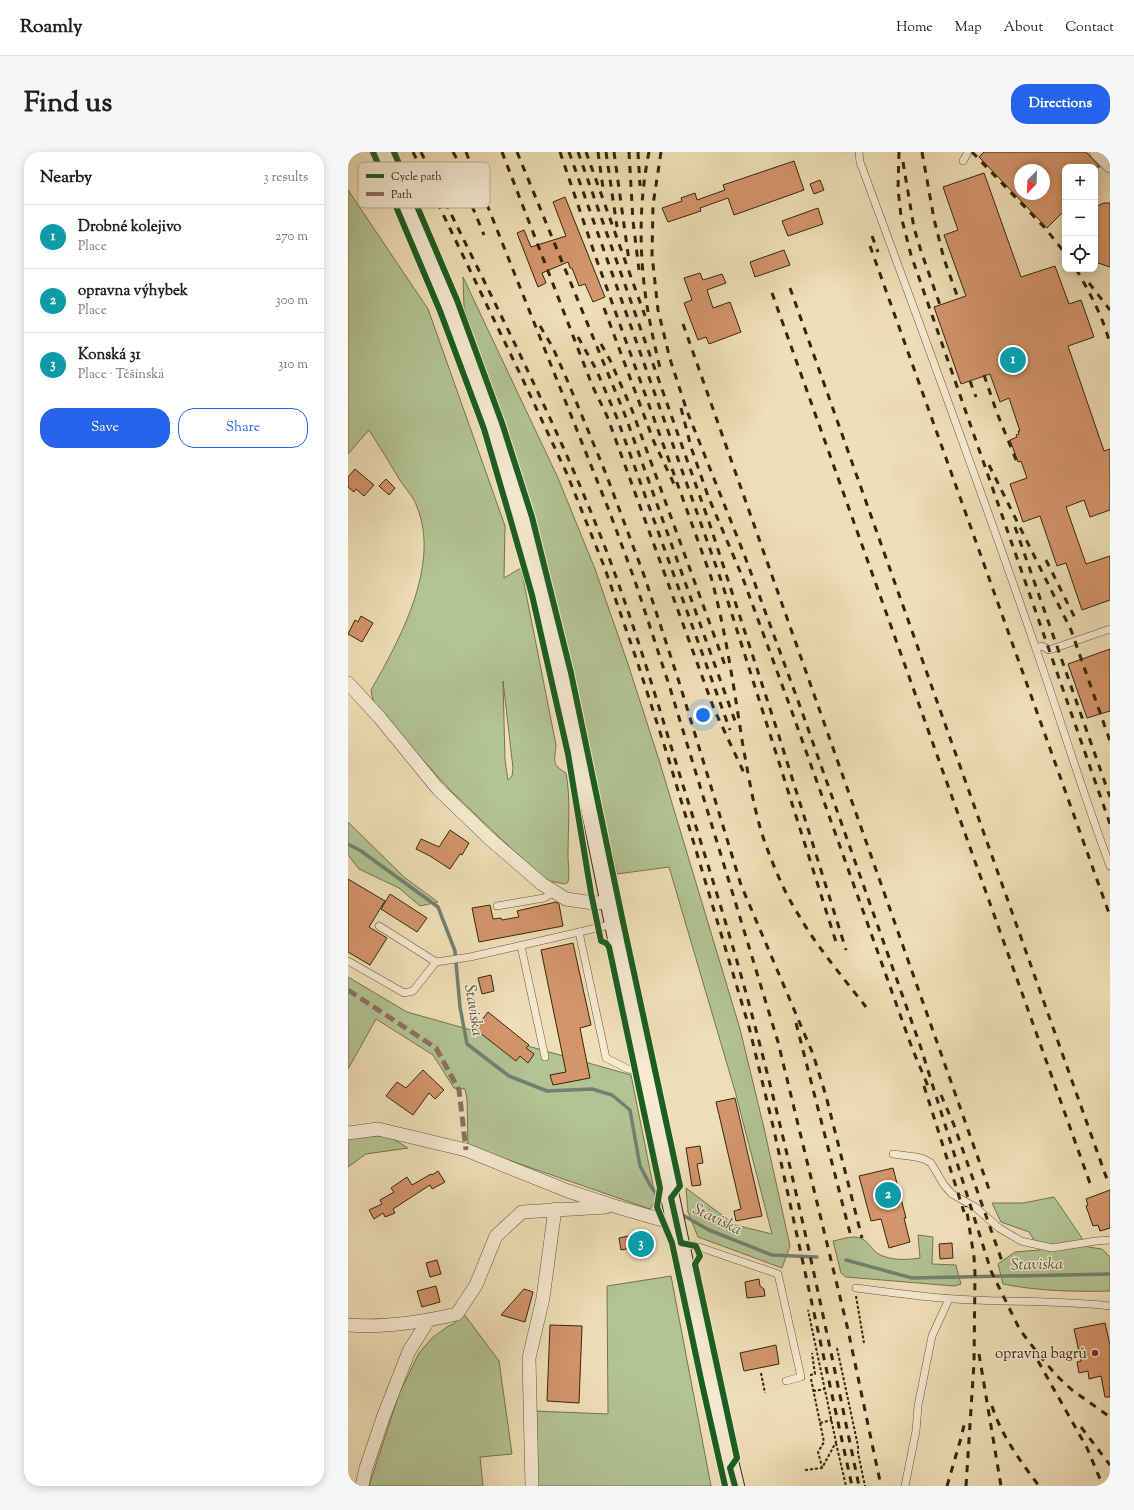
<!DOCTYPE html>
<meta charset="utf-8">
<style>
:root{--surface:#fff;--page:#f6f6f6;--text:#202124;--muted:#757577;--line:#e0e0e0;--accent:#2563eb}
body{margin:0;font-family:"Sorts Mill Goudy",serif;background:var(--page);color:var(--text)}
.controls{position:absolute;right:12px;top:12px;display:grid;overflow:hidden;border-radius:8px;box-shadow:0 2px 10px #0003}
.controls button{width:36px;height:36px;display:grid;place-items:center;padding:0;border:0;border-bottom:1px solid var(--line);background:var(--surface);color:var(--text);font:20px sans-serif}
.compass{position:absolute;left:666px;top:12px;width:36px;height:36px;border-radius:50%;background:var(--surface);box-shadow:0 2px 10px #0003;rotate:203deg}
.you{position:absolute;left:355px;top:563px;width:14px;height:14px;margin:-10px;border:3px solid #fff;border-radius:50%;background:#1a73e8;box-shadow:0 0 0 6px #1a73e833}
.badge{display:grid;place-items:center;width:26px;height:26px;border-radius:50%;background:var(--accent);color:#fff;font-size:13px;font-weight:700}
.pin{position:absolute;translate:-50% -50%;border:2px solid #fff;box-shadow:0 1px 4px #0006}
.list{margin:0;padding:0;list-style:none}
h2{display:flex;justify-content:space-between;align-items:center;height:52px;margin:0;padding:0 16px;font-size:17px}
h2 small{font-size:13px;font-weight:400;color:var(--muted)}
.list li{display:grid;grid-template-columns:26px 1fr auto;gap:12px;align-items:center;box-sizing:border-box;height:64px;padding:0 16px;border-top:1px solid var(--line)}
.list b{display:block;font-size:15px;white-space:nowrap}
.list p{margin:0;font-size:13px;white-space:nowrap;color:var(--muted)}
.list em{font-size:13px;font-style:normal;color:var(--muted)}
.actions{display:flex;gap:8px;padding:12px 16px}
.actions a{flex:1;padding:9px 0;border:1px solid var(--accent);border-radius:16px;text-align:center;font-size:14px;color:var(--accent)}
.actions .main{background:var(--accent);color:#fff}
.icon{flex:none;width:22px;height:22px;fill:none;stroke:currentColor;stroke-width:2;stroke-linecap:round;stroke-linejoin:round}
.map{position:relative;flex:none;width:762px;height:1334px;overflow:hidden;border-radius:16px}
header{display:flex;align-items:center;gap:24px;box-sizing:border-box;height:56px;padding:0 20px;background:var(--surface);border-bottom:1px solid var(--line)}
header strong{font-size:19px}
nav{display:flex;gap:22px;margin-inline-start:auto;font-size:14px}
.intro{display:flex;align-items:center;justify-content:space-between;box-sizing:border-box;height:96px;padding:0 24px}
h1{margin:0;font-size:28px}
.button{padding:10px 18px;border-radius:16px;background:var(--accent);color:#fff;font-size:14px;font-weight:700}
main{display:flex;gap:24px;padding:0 24px}
aside{flex:1;background:var(--surface);border-radius:16px;box-shadow:0 2px 10px #0003}
.map>svg:first-child{display:block}
.green{fill:#b3c394;stroke:#76744e;fill-rule:evenodd}
.lines{fill:none;stroke-linecap:round;stroke-linejoin:round}
.stream{stroke:#738070;stroke-width:3.5}
.building{fill:#d4956b;stroke:#382508;fill-rule:evenodd}
.lane-casing{stroke:#665434;stroke-width:8}
.street-casing{stroke:#665434;stroke-width:14}
.secondary-casing{stroke:#382508;stroke-width:20}
.path{stroke:#382508;stroke-width:2;stroke-dasharray:3 2;stroke-linecap:butt}
.lane{stroke:#f5ead2;stroke-width:7}
.street{stroke:#f5ead2;stroke-width:13}
.secondary{stroke:#f5ead2;stroke-width:18}
.rail{stroke:#382508;stroke-width:3;stroke-dasharray:7 7;stroke-linecap:butt}
.quiet{stroke:#8d6e63;stroke-width:5;stroke-dasharray:10 5;stroke-linecap:butt}
.cycleway-casing{stroke:#f5ead2;stroke-width:8}
.cycleway{stroke:#1b5e20;stroke-width:6}
.poi-dot{fill:#8f2418;stroke:#f5ead2;stroke-width:1.5}
.labels{text-anchor:middle;stroke-width:3;stroke-linejoin:round;paint-order:stroke}
.poi-label{font-size:15px;fill:#382508;stroke:#f5ead2;text-anchor:end}
.water-label{font-size:16px;font-style:italic;fill:#55523c;stroke:#f5ead2}
.key{fill:#f5ead2;stroke:#bcaf95;stroke-width:1}
.key-label{font-size:11px;fill:#382508}
</style>
<header>
<strong>Roamly</strong>
<nav><a>Home</a><a>Map</a><a>About</a><a>Contact</a></nav>
</header>
<div class="intro"><h1>Find us</h1><a class="button">Directions</a></div>
<main>
<aside>
<h2>Nearby<small>3 results</small></h2>
<ul class="list">
<li><span class="badge" style="background:#0f9aa8">1</span><div><b>Drobné kolejivo</b><p>Place</p></div><em>270 m</em></li>
<li><span class="badge" style="background:#0f9aa8">2</span><div><b>opravna výhybek</b><p>Place</p></div><em>300 m</em></li>
<li><span class="badge" style="background:#0f9aa8">3</span><div><b>Konská 31</b><p>Place · Těšínská</p></div><em>310 m</em></li>
</ul>
<div class="actions"><a class="main">Save</a><a>Share</a></div>
</aside>
<div class="map">
<svg width="762" height="1334" viewBox="0 0 762 1334">
<rect width="100%" height="100%" fill="#efdfb9"/>
<filter id="stains"><feTurbulence type="fractalNoise" baseFrequency=".005" numOctaves="4"/><feColorMatrix values="0 0 0 0 .2 0 0 0 0 .09 0 0 0 0 .02 0 0 0 .5 -.17"/></filter>
<radialGradient id="worn" r=".72"><stop offset=".6" stop-color="#630" stop-opacity="0"/><stop offset="1" stop-color="#630" stop-opacity=".3"/></radialGradient>
<g class="green">
<path d="M0,38L80,157L157,374L156,426L173,416L208,593C207,609 203,612 218,621C223,648 220,675 220,702C220,712 222,721 220,730L217,732L201,729L192,724L103,639L56,587L25,549L23,538C51,489 93,413 69,355C66,346 59,338 53,330C42,312 32,295 21,278L0,302ZM155,529L165,616L164,624L160,628L157,608Z"/>
<polygon points="115,125 210,326 247,417 280,512 311,608 392,877 416,976 442,1094 434,1116 350,1085 340,1060 338,1036 387,1073 424,1082 387,939 321,715 269,722 183,361 116,155"/>
<polygon points="0,670 56,725 90,750 72,754 51,736 11,717 0,703"/>
<polygon points="0,825 59,860 283,923 308,1048 302,1057 120,994 119,947 117,937 106,936 85,903 28,867 0,917"/>
<polygon points="0,982 42,985 60,996 18,1002 0,1015"/>
<path d="M706,1045L740,1095L754,1097L762,1105V1139C728,1140 689,1139 655,1132L650,1112L667,1100L692,1098L681,1080L653,1070L644,1051H675Z"/>
<path d="M570,1083L585,1085L584,1112L608,1113L613,1132L606,1134L498,1125L493,1121L485,1089C491,1088 499,1085 506,1085C519,1085 521,1095 529,1101C541,1109 559,1108 572,1106Z"/>
<polygon points="323,1124 363,1334 189,1334 186,1259 260,1262 259,1134"/>
<polygon points="116,1162 151,1209 164,1302 132,1305 135,1334 21,1334 51,1242 71,1201 84,1186 102,1173 104,1173"/>
</g>
<g class="lines">
<g class="stream">
<polyline points="0,692 13,699 90,755 107,799 112,855 119,892 161,924 199,939 244,937 264,943 282,958 292,1014 302,1033 313,1049 317,1052"/>
<polyline points="331,1061 361,1078 424,1103 469,1105"/>
<polyline points="498,1108 564,1126 762,1122"/>
</g>
</g>
<g class="building">
<path d="M636,0H738L752,15H717V58L699,76L631,5ZM672,18H696V42H672Z"/>
<polygon points="446,9 456,38 386,63 380,46 352,56 353,59 320,70 314,56 334,49 333,46 347,41 349,48 377,38 375,33"/>
<polygon points="636,21 673,125 707,114 721,152 733,148 746,185 720,194 756,299 762,297 762,358 742,365 736,348 718,355 738,412 762,404 762,448 734,458 718,411 709,414 692,364 675,370 662,332 679,326 673,309 670,310 662,288 669,285 668,283 671,282 670,279 672,279 661,246 652,250 642,222 613,232 586,155 618,144 596,83 610,78 595,35"/>
<polygon points="472,28 476,38 466,42 462,32"/>
<polygon points="217,45 257,145 245,150 237,132 231,134 224,116 222,116 220,110 194,121 198,131 190,135 169,81 176,78 183,95 218,84 205,50"/>
<polygon points="756,51 762,51 762,115 747,110 747,55"/>
<polygon points="470,56 475,72 440,84 434,69"/>
<polygon points="436,98 442,113 407,125 402,110"/>
<polygon points="352,121 355,128 374,122 378,131 359,138 365,156 382,150 393,180 361,192 358,185 350,188 336,151 344,148 336,126"/>
<polygon points="7,317 26,333 16,344 8,337 6,340 0,335 0,325"/>
<polygon points="38,327 47,336 41,343 31,334"/>
<polygon points="13,464 25,471 14,490 0,482 7,468 10,470"/>
<polygon points="762,497 762,559 739,566 720,512"/>
<polygon points="102,678 121,691 114,703 112,702 102,717 82,704 68,697 73,687 91,695"/>
<polygon points="0,727 37,749 21,775 39,786 22,813 0,800"/>
<polygon points="42,742 79,766 69,780 33,757"/>
<polygon points="208,750 211,752 215,774 131,790 124,756 142,753 145,767 153,766 154,768 171,765 169,759"/>
<polygon points="225,791 243,873 232,876 242,926 205,933 202,923 218,920 193,798"/>
<polygon points="143,823 146,839 134,842 130,826"/>
<polygon points="140,860 181,893 178,896 186,902 180,911 172,904 168,909 127,877"/>
<polygon points="75,918 96,938 87,947 81,941 65,963 38,944 49,930 58,936"/>
<polygon points="387,946 414,1064 388,1069 386,1059 393,1057 368,950"/>
<polygon points="352,994 355,1011 349,1012 353,1033 344,1034 338,996"/>
<polygon points="545,1016 558,1066 556,1066 562,1090 541,1096 533,1067 523,1069 511,1024"/>
<polygon points="90,1019 97,1030 84,1037 82,1033 45,1057 47,1061 37,1065 35,1061 26,1067 21,1058 34,1052 32,1048 46,1040 43,1036 59,1025 64,1033 83,1022 84,1023"/>
<polygon points="762,1038 762,1076 752,1079 750,1073 745,1074 738,1054 740,1053 738,1047"/>
<polygon points="299,1080 304,1100 289,1103 288,1095 273,1098 271,1086"/>
<polygon points="604,1091 605,1106 592,1107 591,1092"/>
<polygon points="89,1108 93,1122 82,1125 78,1111"/>
<polygon points="411,1127 412,1134 416,1137 417,1144 399,1146 397,1130"/>
<polygon points="88,1134 92,1150 74,1155 69,1139"/>
<polygon points="176,1137 185,1140 177,1170 153,1163"/>
<polygon points="757,1171 762,1193 762,1245 757,1245 753,1224 741,1227 740,1219 731,1221 729,1210 733,1209 726,1177"/>
<polygon points="202,1173 234,1174 231,1251 199,1249"/>
<polygon points="428,1193 431,1212 396,1219 392,1201"/>
</g>
<g class="lines">
<g class="lane-casing">
<g id="lane">
<path d="M511,0L512,10C572,172 632,334 688,497C713,569 735,642 762,714"/>
<polyline points="615,9 620,0"/>
<polyline points="688,496 694,494 701,498 762,477"/>
<polyline points="149,754 196,746 206,740"/>
<polyline points="31,774 88,810 122,805 266,772"/>
<polyline points="231,780 258,906 280,917 294,919"/>
<polyline points="173,794 197,905"/>
<polyline points="0,809 56,841 65,839 88,810"/>
<polyline points="545,1002 568,1005 576,1007 583,1011 596,1033 604,1042 627,1055 651,1076 673,1089 704,1096 748,1089 762,1088"/>
<polyline points="333,1091 348,1094 430,1122 453,1225 438,1229"/>
<path d="M508,1136C547,1141 586,1147 625,1148C671,1150 716,1149 762,1154"/>
<polyline points="557,1334 568,1279 570,1254 584,1184 601,1147"/>
</g>
</g>
<g class="street-casing">
<g id="street">
<polyline points="748,0 762,14"/>
<polyline points="0,531 32,566 90,637 142,687 194,732 218,747 245,751 262,750"/>
<polyline points="0,981 30,977 118,998 220,1039 266,1054 328,1072"/>
<path d="M0,1173C37,1176 74,1170 109,1162L128,1133L148,1084L174,1060L258,1055"/>
<polyline points="14,1334 18,1316 36,1263 61,1199 80,1169"/>
<polyline points="184,1334 181,1206 195,1146 207,1057"/>
</g>
</g>
<g class="secondary-casing">
<path id="secondary" d="M35,0C66,70 96,140 122,212C131,234 140,255 146,277C198,441 233,609 267,777C305,963 342,1149 387,1334"/>
</g>
<g class="path">
<polyline points="508,1144 516,1191"/>
<polyline points="489,1196 510,1294 510,1301 517,1334"/>
<polyline points="413,1221 417,1241"/>
<polyline points="462,1223 467,1222 464,1201"/>
<polyline points="463,1227 476,1290 470,1300 474,1315"/>
<polyline points="465,1239 477,1237"/>
<polyline points="472,1271 484,1268"/>
<polyline points="488,1291 498,1334"/>
<polyline points="457,1318 474,1316 488,1290 460,1158"/>
</g>
<use href="#lane" class="lane"/>
<use href="#street" class="street"/>
<use href="#secondary" class="secondary"/>
<g class="rail">
<polyline points="65,0 176,230 219,322 256,414 289,509 320,605 401,875 425,974 504,1334"/>
<path d="M73,0C138,136 210,270 263,411C289,482 311,555 333,627C359,710 386,794 408,878C448,1029 479,1182 511,1334"/>
<polyline points="105,0 133,51"/>
<polyline points="118,0 262,361 287,429 322,536 430,890 500,1178 533,1334"/>
<polyline points="154,0 244,233 259,264 366,557 396,621"/>
<polyline points="169,0 277,263 387,569"/>
<path d="M212,0L248,106L363,425C378,480 386,537 395,594C401,626 406,659 417,691C426,715 436,740 450,762C469,795 494,824 518,855"/>
<polyline points="221,0 374,431 488,790"/>
<polyline points="230,0 361,370 430,581 498,798"/>
<polyline points="238,0 297,164"/>
<polyline points="250,0 255,36"/>
<polyline points="258,0 269,75"/>
<polyline points="266,0 281,109"/>
<polyline points="281,0 285,69 291,118"/>
<polyline points="290,0 292,34"/>
<path d="M301,0C290,53 291,112 301,165C304,182 308,199 312,216"/>
<polyline points="313,0 305,53 304,103 310,158 322,207 339,259 396,402 453,557 572,893 643,1119 672,1178 692,1204 709,1224 724,1238 762,1265"/>
<polyline points="551,0 550,37 553,64 563,103 762,672"/>
<polyline points="574,0 586,67 596,107 610,146"/>
<polyline points="624,0 697,76 717,101"/>
<polyline points="555,10 566,76 573,99 592,153"/>
<polyline points="108,15 136,83"/>
<polyline points="524,84 530,100"/>
<polyline points="522,94 762,764"/>
<path d="M728,117C742,141 755,165 762,192"/>
<polyline points="741,131 762,158"/>
<polyline points="442,136 761,1033"/>
<polyline points="424,141 744,1037"/>
<polyline points="256,156 306,290 326,332"/>
<polyline points="335,172 642,1040"/>
<polyline points="192,174 205,196 220,230 258,322 297,426 332,533 393,733 465,902 478,944 514,1086"/>
<polyline points="230,185 248,217 269,266 382,578"/>
<polyline points="253,192 262,208 284,258 378,516"/>
<polyline points="636,223 649,261 669,310"/>
<polyline points="622,229 628,245"/>
<polyline points="333,256 343,295 360,344 394,424 444,560 564,896 582,939"/>
<polyline points="641,313 723,478 762,589"/>
<polyline points="667,375 762,645"/>
<polyline points="698,408 728,468"/>
<polyline points="448,871 502,1081"/>
<polyline points="576,934 616,1060"/>
<polyline points="593,943 606,973 655,1112"/>
<polyline points="631,1202 653,1334"/>
<polyline points="690,1209 739,1296 755,1334"/>
<path d="M644,1254C653,1283 673,1310 691,1334"/>
<polyline points="733,1275 762,1313"/>
<polyline points="599,1334 613,1286 617,1269"/>
<polyline points="618,1334 626,1211 627,1122 626,1105 618,1054"/>
</g>
<polyline class="quiet" points="0,838 88,896 111,938 118,998"/>
<g class="cycleway-casing">
<g id="cycleway">
<polyline points="25,0 92,159 136,277 162,366 184,443 220,602 243,741 253,789 258,791 261,795 312,1036 309,1055 324,1091 354,1232 377,1334"/>
<polyline points="46,0 109,148 154,271 184,365 223,521 275,770 332,1034 323,1046 333,1091 348,1094 352,1104 347,1112 389,1306 382,1316 387,1334"/>
</g>
</g>
<use href="#cycleway" class="cycleway"/>
</g>
<circle class="poi-dot" cx="747" cy="1201" r="4"/>
<g class="labels">
<g class="poi-label">
<text x="739" y="1206">opravna bagrů</text>
</g>
<g class="water-label">
<text transform="translate(127 858) rotate(81)" y="6">Staviska</text>
<text transform="translate(370 1066) rotate(26)" y="6">Staviska</text>
<text transform="translate(689 1111) rotate(-1)" y="6">Staviska</text>
</g>
</g>
<rect x="10" y="10" width="132" height="46" rx="6" class="key"/>
<rect x="18" y="22" width="18" height="4" fill="#1b5e20"/>
<rect x="18" y="40" width="18" height="4" fill="#8d6e63"/>
<g class="key-label">
<text x="43" y="28">Cycle path</text>
<text x="43" y="46">Path</text>
</g>
<rect width="100%" height="100%" filter="url(#stains)"/>
<rect width="100%" height="100%" fill="url(#worn)"/>
</svg>
<div class="controls">
<button>+</button>
<button>−</button>
<button><svg class="icon" aria-label="locate" viewBox="0 0 24 24"><circle cx="12" cy="12" r="6"/><path d="M12 2v4M12 18v4M2 12h4M18 12h4"/></svg></button>
</div>
<svg class="compass" viewBox="-18 -18 36 36"><path d="M0-13l5 13h-10z" fill="#e53935"/><path d="M0 13l5-13h-10z" fill="#757577"/></svg>
<div class="you"></div>
<div class="pin badge" style="left:665px;top:208px;background:#0f9aa8">1</div>
<div class="pin badge" style="left:540px;top:1043px;background:#0f9aa8">2</div>
<div class="pin badge" style="left:293px;top:1092px;background:#0f9aa8">3</div>
</div>
</main>
